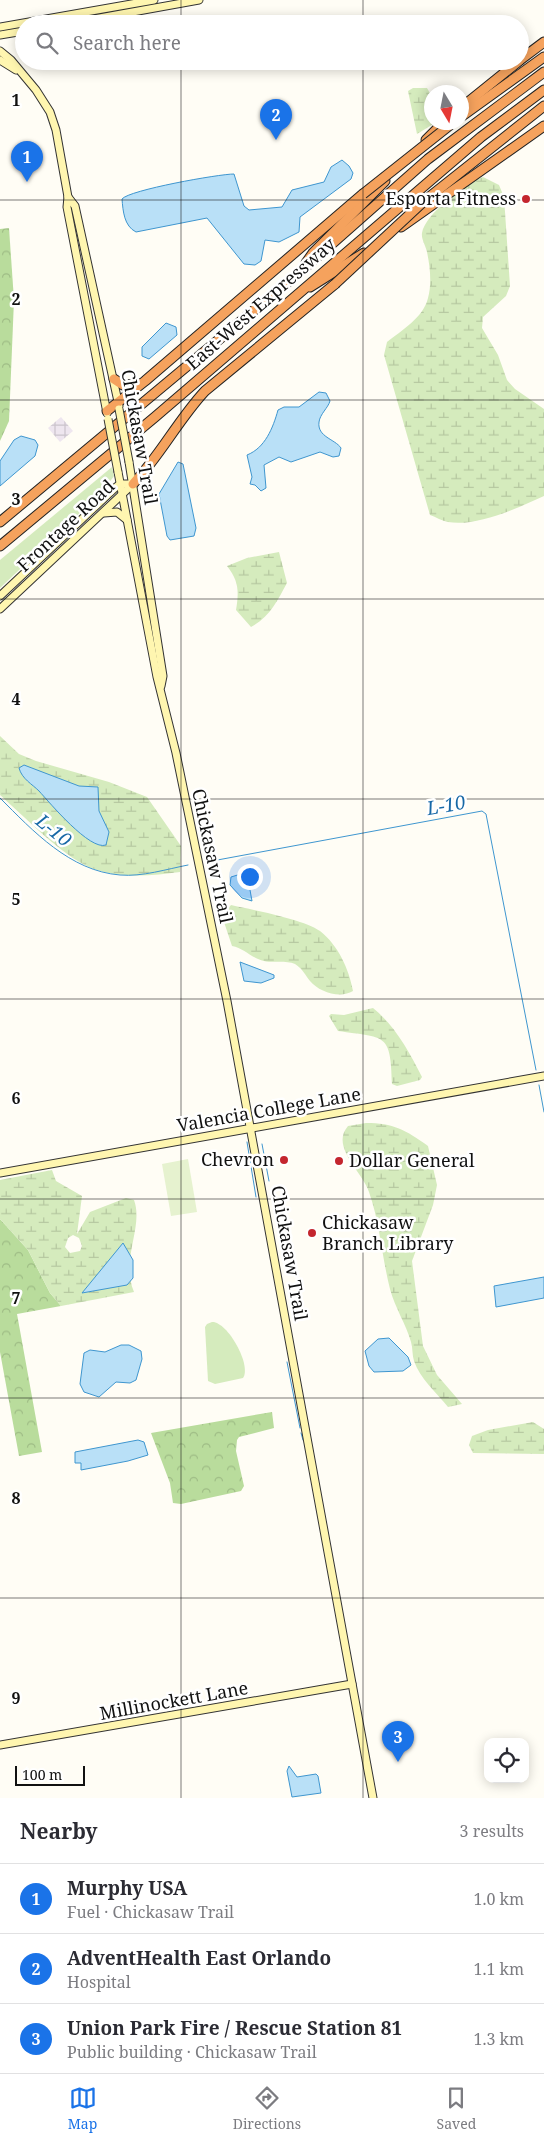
<!DOCTYPE html>
<meta charset="utf-8">
<style>
:root{--surface:#fff;--page:#f2f2f3;--text:#2b2b33;--muted:#7c7c81;--line:#e1e1e2;--accent:#1a73e8}
body{margin:0;font-family:"Noto Serif",serif;background:var(--page);color:var(--text)}
.controls{position:absolute;right:15px;bottom:15px;display:grid;overflow:hidden;border-radius:10px;box-shadow:0 2px 12px #0003}
.controls button{width:45px;height:45px;display:grid;place-items:center;padding:0;border:0;border-bottom:1px solid var(--line);background:var(--surface);color:var(--text);font:25px sans-serif}
.compass{position:absolute;left:424px;top:85px;width:45px;height:45px;border-radius:50%;background:var(--surface);box-shadow:0 2px 12px #0003;rotate:170deg}
.scale{position:absolute;left:15px;bottom:12px;width:70px;box-sizing:border-box;padding-left:5px;border:2px solid #111;border-top:0;font-size:14px;line-height:18px;white-space:nowrap;color:#111;-webkit-text-stroke:4px #fff;paint-order:stroke}
.you{position:absolute;left:249px;top:876px;width:18px;height:18px;margin:-12px;border:4px solid #fff;border-radius:50%;background:#1a73e8;box-shadow:0 0 0 8px #1a73e833}
.badge{display:grid;place-items:center;width:32px;height:32px;border-radius:50%;background:var(--accent);color:#fff;font-size:16px;font-weight:700}
.pin{position:absolute;translate:-50% -41px;filter:drop-shadow(0 1px 2px #0008)}
.pin::after{content:'';position:absolute;top:26px;width:18px;height:15px;background:inherit;clip-path:polygon(0 0,100% 0,50% 100%)}
.list{margin:0;padding:0;list-style:none}
h2{display:flex;justify-content:space-between;align-items:center;height:65px;margin:0;padding:0 20px;font-size:21px}
h2 small{font-size:16px;font-weight:400;color:var(--muted)}
.list li{display:grid;grid-template-columns:32px 1fr auto;gap:15px;align-items:center;box-sizing:border-box;height:70px;padding:0 20px;border-top:1px solid var(--line)}
.list b{display:block;font-size:19px;white-space:nowrap}
.list p{margin:0;font-size:16px;white-space:nowrap;color:var(--muted)}
.list em{font-size:16px;font-style:normal;color:var(--muted)}
.icon{flex:none;width:28px;height:28px;fill:none;stroke:currentColor;stroke-width:2;stroke-linecap:round;stroke-linejoin:round}
.map{position:relative;flex:none;width:544px;height:1798px;overflow:hidden}
.search{position:absolute;background:var(--surface);box-shadow:0 2px 12px #0003;left:15px;right:15px;top:15px;height:55px;display:flex;align-items:center;gap:12px;box-sizing:border-box;padding:0 18px;border-radius:28px;color:var(--muted);font-size:19px}
.sheet{height:275px;background:var(--surface)}
nav{display:flex;justify-content:space-around;align-items:center;box-sizing:border-box;height:70px;border-top:1px solid var(--line);background:var(--surface);font-size:14px;color:var(--muted)}
nav a{display:grid;justify-items:center;gap:2px}
nav .on{color:var(--accent)}
.map>svg:first-child{display:block}
.industrial{fill:url(#industrial-grid)}
.grass{fill:#d5ebbd}
.forest{fill:url(#forest-crowns)}
.wetland{fill:url(#wetland-marsh);fill-rule:evenodd}
.pitch{fill:#e6f2cf}
.water{fill:#b9e0f7;stroke:#3f96cf}
.lines{fill:none;stroke-linecap:round;stroke-linejoin:round}
.stream{stroke:#3f96cf;stroke-width:1}
.secondary-casing{stroke:#333;stroke-width:9}
.highway-casing{stroke:#222;stroke-width:11}
.secondary{stroke:#fff6b0;stroke-width:7}
.highway{stroke:#f5a25d;stroke-width:9}
.secondary-bridge-casing{stroke:#333;stroke-width:9;stroke-linecap:butt}
.highway-bridge-casing{stroke:#222;stroke-width:11;stroke-linecap:butt}
.secondary-bridge{stroke:#fff6b0;stroke-width:7}
.highway-bridge{stroke:#f5a25d;stroke-width:9}
.grid{fill:none;stroke:#111;stroke-width:1;stroke-opacity:0.55}
.poi-dot{fill:#c4262e;stroke:#fff;stroke-width:2}
.labels{text-anchor:middle;stroke-width:5;stroke-linejoin:round;paint-order:stroke}
.poi-label{font-size:18px;fill:#111;stroke:#fff;text-anchor:end}
.street-label{font-size:18px;fill:#111;stroke:#fff}
.water-label{font-size:19px;font-style:italic;fill:#1768a6;stroke:#fff}
.grid-label{font-size:16px;text-anchor:middle;font-weight:bold;fill:#111;stroke:#fff;stroke-width:5;stroke-linejoin:round;paint-order:stroke}
</style>
<div class="map">
<svg width="544" height="1798" viewBox="0 0 544 1798">
<defs>
<pattern id="industrial-grid" width="8" height="8" patternUnits="userSpaceOnUse" patternTransform="scale(1.25)"><rect width="8" height="8" fill="#eee6ef"/><path d="M0 4h8M4 0v8" fill="none" stroke="#cbc4cc"/></pattern>
<pattern id="forest-crowns" width="20" height="18" patternUnits="userSpaceOnUse" patternTransform="scale(1.25)"><rect width="20" height="18" fill="#b9dc9c"/><path d="M2 6a3 3 0 1 1 6 0M12 15a3 3 0 1 1 6 0" fill="none" stroke="#9ebc85"/></pattern>
<pattern id="wetland-marsh" width="20" height="14" patternUnits="userSpaceOnUse" patternTransform="scale(1.25)"><rect width="20" height="14" fill="#d5ebbd"/><path d="M1 5h8M5 5V1M11 12h8M15 12V8" fill="none" stroke="#b6c8a1"/></pattern>
</defs>
<rect width="100%" height="100%" fill="#fffdf5"/>
<polygon class="industrial" points="61,417 73,431 60,442 48,428"/>
<g class="grass">
<polygon points="112,467 114,476 103,491 0,588 0,560"/>
<path d="M212,1322C227,1321 252,1365 243,1378L215,1384L208,1381L205,1327L207,1324Z"/>
</g>
<g class="forest">
<polygon points="9,228 14,300 9,421 0,441 0,229"/>
<polygon points="0,1219 28,1250 50,1293 61,1306 17,1314 42,1452 19,1456 0,1352"/>
<polygon points="272,1412 274,1428 239,1437 237,1440 236,1451 244,1486 241,1491 181,1504 173,1503 170,1483 151,1433"/>
</g>
<g class="wetland">
<polygon points="413,88 427,88 431,95 432,122 435,123 417,134 408,91"/>
<path d="M483,177L499,185L504,197L510,286L506,296L483,317L482,328L498,355L507,380L515,389L544,409V496C518,508 476,527 448,522C442,521 436,517 430,515L384,355L387,342C402,330 423,318 428,298C432,284 430,266 427,252C426,246 421,239 422,233C425,214 466,183 483,177Z"/>
<path d="M279,552L287,583C277,601 270,617 251,627L236,610C239,592 239,581 227,566L247,558Z"/>
<path d="M0,736L19,754L36,761L109,782L147,797L181,846L180,872C151,876 117,879 89,867C60,854 25,817 0,795Z"/>
<path d="M231,905C253,910 303,919 320,931C338,945 349,969 353,991C340,999 319,992 310,981C305,975 303,969 295,964C286,960 273,963 264,961C251,958 244,948 232,946L222,916Z"/>
<path d="M373,1008C395,1026 409,1051 422,1077L420,1080L397,1086L392,1084C391,1032 385,1038 338,1031L329,1016L331,1014L344,1015Z"/>
<path d="M366,1123C393,1123 406,1130 428,1146L437,1185L433,1205L412,1261L423,1346L437,1375L462,1404L448,1407C437,1393 420,1379 414,1361C412,1355 413,1349 411,1342C406,1324 395,1308 390,1289C382,1258 380,1223 369,1192C362,1171 330,1147 348,1126Z"/>
<path d="M52,1170L56,1181L82,1196L77,1234L90,1212L126,1198L134,1200C144,1227 120,1259 134,1292L61,1306L50,1293L28,1250L0,1219V1180ZM73,1235L79,1238L82,1246L80,1251L70,1253L65,1247L68,1238Z"/>
<polygon points="533,1422 544,1429 544,1454 473,1453 469,1445 472,1436 488,1430"/>
</g>
<polygon class="pitch" points="188,1159 197,1212 171,1216 162,1164"/>
<g class="water">
<path d="M342,160L349,166L353,173L351,179L300,217L299,232L279,242L265,240L261,261L255,265L244,264L207,218L136,232C124,226 123,211 122,199C129,190 219,174 234,174L244,206L249,210L282,207L292,190L324,182L331,167Z"/>
<polygon points="166,323 176,327 177,335 149,359 142,356 142,347"/>
<path d="M319,392L326,393L330,401C328,408 320,414 319,422C317,437 335,439 341,448L339,456L333,457L320,452L291,462L279,457L264,465L266,488L261,491L255,485L250,484L252,477L247,455C265,448 273,428 278,410L284,407H299Z"/>
<polygon points="21,436 35,440 38,445 35,456 0,486 0,461 14,440"/>
<polygon points="178,462 183,464 196,528 194,536 170,540 167,536 159,494"/>
<path d="M24,765L79,786L98,787L99,811L109,832L106,845C90,851 50,803 39,791C32,784 22,779 19,768Z"/>
<polygon points="244,873 248,879 252,901 242,898 230,885 231,877"/>
<polygon points="240,962 274,975 274,978 261,983 244,981"/>
<polygon points="123,1243 133,1260 133,1278 127,1285 82,1293"/>
<polygon points="544,1277 544,1298 496,1307 494,1286"/>
<polygon points="389,1338 408,1357 411,1365 403,1371 374,1372 369,1366 365,1351 378,1339"/>
<polygon points="121,1345 129,1345 141,1351 142,1359 136,1380 130,1383 116,1382 99,1397 84,1392 80,1384 84,1353 90,1350 105,1352"/>
<polygon points="138,1440 144,1442 148,1455 128,1461 81,1470 81,1463 75,1463 75,1452"/>
<polygon points="289,1766 297,1777 316,1774 318,1776 321,1793 292,1797 287,1771"/>
</g>
<g class="lines">
<g class="stream">
<path d="M0,798C33,831 70,871 120,875C142,877 167,869 188,865"/>
<polyline points="212,861 482,811 486,814 536,1070"/>
<polyline points="539,1085 544,1112"/>
<polyline points="247,1142 256,1197"/>
<polyline points="262,1144 269,1181"/>
<polyline points="287,1362 300,1428"/>
<polyline points="301,1433 303,1440"/>
</g>
<g class="secondary-casing">
<g id="secondary">
<polyline points="66,24 199,0"/>
<polyline points="0,27 154,0"/>
<polyline points="0,35 24,31"/>
<polyline points="0,51 11,60 36,90 50,112 56,130 68,197 67,207 107,413"/>
<polyline points="0,60 16,70"/>
<polyline points="68,197 75,206 119,406"/>
<polyline points="129,462 163,676 161,686"/>
<polyline points="118,472 157,677 176,753 227,1001 373,1798"/>
<polyline points="104,513 117,512 127,520"/>
<polyline points="0,596 116,487 120,484 133,484"/>
<polyline points="0,609 133,484"/>
<polyline points="0,1173 544,1076"/>
<polyline points="0,1745 352,1684"/>
</g>
</g>
<g class="highway-casing">
<g id="highway">
<polyline points="520,60 544,42"/>
<polyline points="462,107 519,61"/>
<polyline points="462,116 544,57"/>
<polyline points="426,140 444,122"/>
<polyline points="423,202 544,106"/>
<polyline points="401,227 544,126"/>
<polyline points="306,263 313,253 385,181"/>
<polyline points="310,287 364,253"/>
<polyline points="114,379 123,385 140,384"/>
<polyline points="107,411 145,381 363,194"/>
<path d="M133,484C160,456 178,420 205,391L335,284"/>
<polyline points="0,522 300,272 428,159 544,72"/>
<polyline points="0,546 155,417 481,137 544,90"/>
</g>
</g>
<use href="#secondary" class="secondary"/>
<use href="#highway" class="highway"/>
<g class="secondary-bridge-casing">
<g id="secondary-bridge">
<polyline points="119,409 129,462"/>
<polyline points="108,419 118,472"/>
</g>
</g>
<g class="highway-bridge-casing">
<g id="highway-bridge">
<polyline points="363,194 450,125"/>
<polyline points="335,284 423,202"/>
</g>
</g>
<use href="#secondary-bridge" class="secondary-bridge"/>
<use href="#highway-bridge" class="highway-bridge"/>
</g>
<path class="grid" d="M181,0V24M363,0V24M181,61V1798M363,61V1798M0,200H544M0,400H544M0,599H544M0,799H544M0,999H544M0,1199H544M0,1398H544M0,1598H544"/>
<g class="poi-dot">
<circle cx="526" cy="199" r="5"/>
<circle cx="284" cy="1160" r="5"/>
<circle cx="339" cy="1161" r="5"/>
<circle cx="312" cy="1233" r="5"/>
</g>
<g class="labels">
<g class="poi-label">
<text x="516" y="205">Esporta Fitness</text>
<text x="274" y="1166">Chevron</text>
<text x="349" y="1167" text-anchor="start">Dollar General</text>
<text x="322" y="1229" text-anchor="start">Chickasaw<tspan x="322" dy="21">Branch Library</tspan></text>
</g>
<g class="street-label">
<text transform="translate(261 304) rotate(-41)" y="6">East-West Expressway</text>
<text transform="translate(139 437) rotate(80)" y="6">Chickasaw Trail</text>
<text transform="translate(66 526) rotate(-43)" y="6">Frontage Road</text>
<text transform="translate(212 856) rotate(78)" y="6">Chickasaw Trail</text>
<text transform="translate(269 1110) rotate(-10)" y="6">Valencia College Lane</text>
<text transform="translate(289 1253) rotate(80)" y="6">Chickasaw Trail</text>
<text transform="translate(174 1701) rotate(-10)" y="6">Millinockett Lane</text>
</g>
<g class="water-label">
<text transform="translate(446 805) rotate(-10)" y="7">L-10</text>
<text transform="translate(54 830) rotate(39)" y="7">L-10</text>
</g>
</g>
<g class="grid-label">
<text x="16" y="106">1</text>
<text x="16" y="305">2</text>
<text x="16" y="505">3</text>
<text x="16" y="705">4</text>
<text x="16" y="905">5</text>
<text x="16" y="1104">6</text>
<text x="16" y="1304">7</text>
<text x="16" y="1504">8</text>
<text x="16" y="1704">9</text>
</g>
</svg>
<div class="controls">
<button><svg class="icon" aria-label="locate" viewBox="0 0 24 24"><circle cx="12" cy="12" r="6"/><path d="M12 2v4M12 18v4M2 12h4M18 12h4"/></svg></button>
</div>
<svg class="compass" viewBox="-18 -18 36 36"><path d="M0-13l5 13h-10z" fill="#e53935"/><path d="M0 13l5-13h-10z" fill="#7c7c81"/></svg>
<div class="scale">100 m</div>
<div class="you"></div>
<div class="pin badge" style="left:27px;top:182px">1</div>
<div class="pin badge" style="left:276px;top:140px">2</div>
<div class="pin badge" style="left:398px;top:1762px">3</div>
<div class="search"><svg class="icon" aria-label="search" viewBox="0 0 24 24"><circle cx="10" cy="10" r="6"/><path d="M15 15l6 6"/></svg>Search here</div>
</div>
<section class="sheet">
<h2>Nearby<small>3 results</small></h2>
<ul class="list">
<li><span class="badge">1</span><div><b>Murphy USA</b><p>Fuel · Chickasaw Trail</p></div><em>1.0 km</em></li>
<li><span class="badge">2</span><div><b>AdventHealth East Orlando</b><p>Hospital</p></div><em>1.1 km</em></li>
<li><span class="badge">3</span><div><b>Union Park Fire / Rescue Station 81</b><p>Public building · Chickasaw Trail</p></div><em>1.3 km</em></li>
</ul>
</section>
<nav>
<a class="on"><svg class="icon" aria-label="map" viewBox="0 0 24 24"><path d="M3 6l6-2 6 2 6-2v14l-6 2-6-2-6 2zM9 4v14M15 6v14"/></svg>Map</a>
<a><svg class="icon" aria-label="directions" viewBox="0 0 24 24"><path d="M12 3l9 9-9 9-9-9zM9 14v-3h6M13 9l2 2-2 2"/></svg>Directions</a>
<a><svg class="icon" aria-label="saved" viewBox="0 0 24 24"><path d="M7 4h10v16l-5-4-5 4z"/></svg>Saved</a>
</nav>
